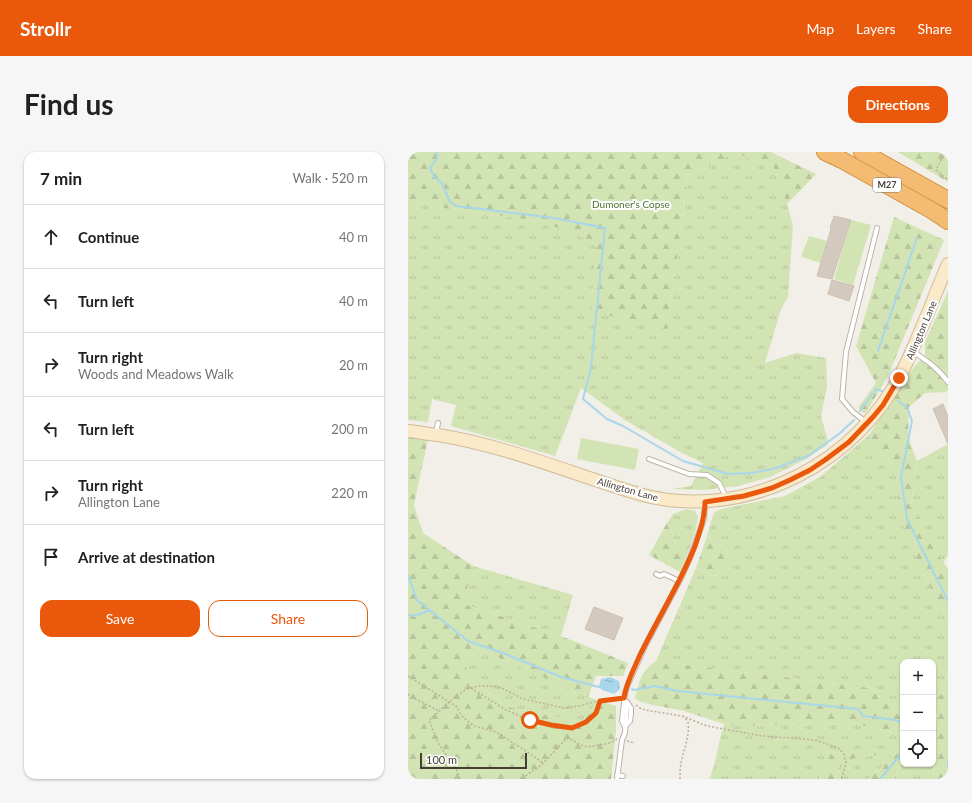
<!DOCTYPE html>
<meta charset="utf-8">
<style>
:root{--surface:#fff;--page:#f6f6f6;--text:#202124;--muted:#757577;--line:#e0e0e0;--accent:#ea580c}
body{margin:0;font-family:Lato,sans-serif;background:var(--page);color:var(--text)}
.controls{position:absolute;right:12px;bottom:12px;display:grid;overflow:hidden;border-radius:8px;box-shadow:0 1px 3px #0004}
.controls button{width:36px;height:36px;display:grid;place-items:center;padding:0;border:0;border-bottom:1px solid var(--line);background:var(--surface);color:var(--text);font:20px sans-serif}
.scale{position:absolute;left:12px;bottom:10px;width:107px;box-sizing:border-box;padding-left:4px;border:2px solid #453e37;border-top:0;font-size:11px;line-height:14px;white-space:nowrap;color:#453e37;-webkit-text-stroke:3px #fff;paint-order:stroke}
.stop{position:absolute;width:12px;height:12px;margin:-9px;border:3px solid #ea580c;border-radius:50%;background:#fff}
.stop.end{background:#ea580c;border-color:#fff;box-shadow:0 1px 4px #0008}
.list{margin:0;padding:0;list-style:none}
h2{display:flex;justify-content:space-between;align-items:center;height:52px;margin:0;padding:0 16px;font-size:17px}
h2 small{font-size:13px;font-weight:400;color:var(--muted)}
.list li{display:grid;grid-template-columns:26px 1fr auto;gap:12px;align-items:center;box-sizing:border-box;height:64px;padding:0 16px;border-top:1px solid var(--line)}
.list b{display:block;font-size:15px;white-space:nowrap}
.list p{margin:0;font-size:13px;white-space:nowrap;color:var(--muted)}
.list em{font-size:13px;font-style:normal;color:var(--muted)}
.actions{display:flex;gap:8px;padding:12px 16px}
.actions a{flex:1;padding:9px 0;border:1px solid var(--accent);border-radius:12px;text-align:center;font-size:14px;color:var(--accent)}
.actions .main{background:var(--accent);color:#fff}
.icon{flex:none;width:22px;height:22px;fill:none;stroke:currentColor;stroke-width:2;stroke-linecap:round;stroke-linejoin:round}
.map{position:relative;flex:none;width:540px;height:627px;overflow:hidden;border-radius:12px}
header{display:flex;align-items:center;gap:24px;box-sizing:border-box;height:56px;padding:0 20px;background:var(--accent);color:#fff}
header strong{font-size:19px}
nav{display:flex;gap:22px;margin-inline-start:auto;font-size:14px}
.intro{display:flex;align-items:center;justify-content:space-between;box-sizing:border-box;height:96px;padding:0 24px}
h1{margin:0;font-size:28px}
.button{padding:10px 18px;border-radius:12px;background:var(--accent);color:#fff;font-size:14px;font-weight:700}
main{display:flex;gap:24px;padding:0 24px}
aside{flex:1;background:var(--surface);border-radius:12px;box-shadow:0 1px 3px #0004}
.map>svg:first-child{display:block}
.grass{fill:url(#grass-tufts)}
.forest{fill:url(#forest-firs)}
.pitch{fill:#d2e4b3}
.water{fill:url(#water-ripples)}
.lines{fill:none;stroke-linecap:round;stroke-linejoin:round}
.stream{stroke:#a8d6eb;stroke-width:2}
.building{fill:#d3c9be;stroke:#cdc0b1}
.lane-casing{stroke:#bdb5ab;stroke-width:6}
.secondary-casing{stroke:#cfbc9a;stroke-width:14}
.highway-casing{stroke:#d29042;stroke-width:18}
.path{stroke:#beaf9d;stroke-width:1.5;stroke-dasharray:2 2;stroke-linecap:butt}
.lane{stroke:#fff;stroke-width:4}
.secondary{stroke:#fbeac9;stroke-width:12}
.highway{stroke:#f3bc72;stroke-width:16}
.route{stroke:#ea580c;stroke-width:5}
.labels{text-anchor:middle;stroke-width:4;stroke-linejoin:round;paint-order:stroke}
.shield{fill:#fff;stroke:#7d7873;stroke-width:1}
.shield-label{font-size:9px;font-weight:bold;fill:#453e37}
.park-label{font-size:10px;fill:#4e732e;stroke:#fff}
.street-label{font-size:10px;fill:#453e37;stroke:#fff}
</style>
<header>
<strong>Strollr</strong>
<nav><a>Map</a><a>Layers</a><a>Share</a></nav>
</header>
<div class="intro"><h1>Find us</h1><a class="button">Directions</a></div>
<main>
<aside>
<h2>7 min<small>Walk · 520 m</small></h2>
<ul class="list">
<li><svg class="icon" aria-label="ahead" viewBox="0 0 24 24"><path d="M12 20V5M6 11l6-6 6 6"/></svg><div><b>Continue</b></div><em>40 m</em></li>
<li><svg class="icon" aria-label="left" viewBox="0 0 24 24"><path d="M17 20v-9H6M10 6l-5 5 5 5"/></svg><div><b>Turn left</b></div><em>40 m</em></li>
<li><svg class="icon" aria-label="right" viewBox="0 0 24 24"><path d="M7 20v-9h11M14 6l5 5-5 5"/></svg><div><b>Turn right</b><p>Woods and Meadows Walk</p></div><em>20 m</em></li>
<li><svg class="icon" aria-label="left" viewBox="0 0 24 24"><path d="M17 20v-9H6M10 6l-5 5 5 5"/></svg><div><b>Turn left</b></div><em>200 m</em></li>
<li><svg class="icon" aria-label="right" viewBox="0 0 24 24"><path d="M7 20v-9h11M14 6l5 5-5 5"/></svg><div><b>Turn right</b><p>Allington Lane</p></div><em>220 m</em></li>
<li><svg class="icon" aria-label="arrive" viewBox="0 0 24 24"><path d="M6 21V4h12l-3 4 3 4H6"/></svg><div><b>Arrive at destination</b></div></li>
</ul>
<div class="actions"><a class="main">Save</a><a>Share</a></div>
</aside>
<div class="map">
<svg width="540" height="627" viewBox="0 0 540 627">
<defs>
<pattern id="grass-tufts" width="24" height="20" patternUnits="userSpaceOnUse"><rect width="24" height="20" fill="#d2e4b3"/><path d="M3 7l-1-3M5 7V3M7 7l1-3M15 17l-1-3M17 17v-4M19 17l1-3" fill="none" stroke="#b6c59b"/></pattern>
<pattern id="forest-firs" width="22" height="20" patternUnits="userSpaceOnUse"><rect width="22" height="20" fill="#d2e4b3"/><path d="M5 1l3.5 6h-7zM16 11l3.5 6h-7z" fill="#b6c59b"/></pattern>
<pattern id="water-ripples" width="26" height="14" patternUnits="userSpaceOnUse"><rect width="26" height="14" fill="#a8d6eb"/><path d="M2 4q2-2 4 0t4 0M15 11q2-2 4 0t4 0" fill="none" stroke="#8bafbf"/></pattern>
</defs>
<rect width="100%" height="100%" fill="#f2eee8"/>
<g class="grass">
<polygon points="326,1 365,14 379,52 385,74 380,145 373,157 357,211 388,201 418,206 419,235 413,264 420,289 419,293 398,307 362,325 330,334 295,338 263,337 283,334 295,311 274,301 217,268 173,236 147,304 43,274 48,253 24,247 20,270 0,268 0,48 35,56 132,69 190,91 183,153 259,176 280,23"/>
<polygon points="461,283 467,294 493,322 514,419 540,469 540,520 535,542 525,545 525,510 495,510 495,555 493,556 476,549 462,536 248,509 288,416 307,424 322,401 299,384 305,363 307,360 313,357 377,344 412,325"/>
<polygon points="540,292 540,403 536,410 522,389 503,353 509,309"/>
<polygon points="278,357 287,359 290,365 288,378 279,403 269,397 266,385 259,371 265,362"/>
<polygon points="65,414 165,443 153,484 55,452"/>
<polygon points="66,495 190,549 173,570 97,554 66,529 55,509"/>
<path d="M441,571C447,572 452,573 457,574C467,576 485,584 495,580V596H491L478,611L460,627H429L434,612L447,606L478,602L477,597L441,601L427,600L422,603L411,627H301C309,610 310,590 316,572L333,574Z"/>
<polygon points="495,610 495,612 525,612 526,620 525,627 485,627"/>
</g>
<g class="forest">
<polygon points="0,0 363,0 408,22 379,52 365,14 327,1 280,23 259,177 185,160 183,153 189,91 132,69 35,56 0,48"/>
<polygon points="490,0 540,0 540,30"/>
<polygon points="486,65 536,88 479,226 457,262 450,256 468,231 448,194"/>
<polygon points="540,139 540,238 538,240 517,241 501,255 500,285 509,309 503,353 522,389 540,417 540,469 514,419 488,357 493,322 467,294 461,283 506,215 517,203 517,190"/>
<polygon points="0,285 20,287 6,353 15,381 65,414 55,452 153,484 220,511 215,524 188,524 180,545 66,495 55,509 66,529 97,554 173,570 190,549 208,554 208,579 203,627 0,627"/>
<polygon points="259,371 266,385 269,397 279,403 272,420 241,403"/>
<polygon points="299,384 323,402 307,424 288,416"/>
<path d="M248,509L462,536L476,549L493,556L495,555V580C485,584 467,576 457,574C452,573 447,572 441,571L333,574L316,572L276,559L245,553L231,549L227,546C232,528 232,520 248,509Z"/>
<polygon points="540,520 540,627 525,627 526,620 525,612 525,582 529,562 525,562 525,545 535,542"/>
<polygon points="491,596 495,596 495,610 485,627 460,627 478,611"/>
<polygon points="477,597 478,602 447,606 434,612 429,627 411,627 422,603 427,600 441,601"/>
</g>
<g class="pitch">
<polygon points="443,68 463,73 445,133 426,127"/>
<polygon points="401,84 419,89 413,111 393,105"/>
<polygon points="173,286 231,297 227,318 169,307"/>
</g>
<polygon class="water" points="202,525 211,529 212,537 206,542 194,538 191,535 193,527"/>
<g class="lines">
<g class="stream">
<polyline points="29,0 29,6 22,16 26,25 34,31 42,50 48,54 146,66 197,76 183,216 175,247 199,267 215,274 275,309 320,322 344,321 368,316 400,304 431,282 446,268"/>
<polyline points="470,199 509,86"/>
<polyline points="490,249 499,255 504,269 493,325 499,367 540,449"/>
<polyline points="452,259 468,237 474,239"/>
<polyline points="0,423 9,448 60,489 95,501 153,525 191,535"/>
<polyline points="0,463 6,464 22,458"/>
<polyline points="224,537 226,538 247,534 269,539 450,557 455,564 487,568 492,570 495,574"/>
<polyline points="540,608 540,614"/>
<polyline points="472,627 493,602 495,596"/>
</g>
</g>
<g class="building">
<polygon points="426,64 443,68 424,127 409,124 423,77 422,76"/>
<polygon points="424,128 446,134 441,149 420,142"/>
<polygon points="535,252 540,265 540,292 525,257"/>
<polygon points="186,455 215,466 206,488 177,477"/>
</g>
<g class="lines">
<g class="lane-casing">
<g id="lane">
<path d="M506,200C519,209 531,217 540,230"/>
<polyline points="458,270 445,260 434,247 438,200 469,76"/>
<polyline points="28,281 30,271"/>
<polyline points="241,307 281,322 299,323 311,331 318,345"/>
<polyline points="248,422 252,424 256,422 271,429"/>
<polyline points="217,574 222,569 223,562 223,556 219,550"/>
<polyline points="217,575 214,569 217,541 220,532 237,494 273,426 282,406 296,367 297,350"/>
<polyline points="209,623 215,624"/>
<polyline points="209,627 214,588 217,581 219,554 217,549"/>
</g>
</g>
<g class="secondary-casing">
<path id="secondary" d="M0,279C10,280 20,282 30,283C99,294 164,322 231,342C326,369 433,321 484,238C494,222 502,204 509,187C520,162 529,137 540,112"/>
</g>
<g class="highway-casing">
<g id="highway">
<polyline points="417,0 434,8 525,59 540,69"/>
<polyline points="454,0 540,48"/>
</g>
</g>
<g class="path">
<polyline points="537,0 528,18 540,28"/>
<polyline points="0,524 48,554 54,564 63,572 67,574 88,580 121,601 135,611"/>
<polyline points="63,536 98,558 121,568 143,573 164,576 178,571 188,561 192,549"/>
<polyline points="0,542 6,546 31,559"/>
<polyline points="228,553 232,556 237,558 274,564 299,574 321,578 355,584 397,587 410,589 422,593 430,596 436,602 438,611 436,619 433,627"/>
<polyline points="219,589 227,591"/>
<path d="M52,627C49,615 41,607 34,597C28,588 25,578 21,568L48,544L59,537L70,534H86L94,536L113,546L120,548L156,556L171,554L194,548L211,547"/>
<path d="M115,627C121,620 127,618 133,613C142,605 150,595 158,587L161,586L172,593L180,595L202,591L209,587"/>
<path d="M272,627C272,622 272,616 273,611C276,597 282,584 280,570L276,565"/>
</g>
<use href="#lane" class="lane"/>
<use href="#secondary" class="secondary"/>
<use href="#highway" class="highway"/>
</g>
<g class="lines">
<path class="route" d="M122,568L143,573L164,576L178,570L188,561L192,549L216,546C218,531 226,517 232,503C250,466 272,432 287,394C292,379 297,365 297,350L336,344L364,336L382,328L402,318L417,308L441,290L465,265L475,253L491,226"/>
</g>
<g class="labels">
<rect class="shield" x="465" y="26" width="28" height="14" rx="3"/>
<g class="shield-label">
<text x="479" y="36">M27</text>
</g>
<g class="park-label">
<text x="223" y="56">Dumoner's Copse</text>
</g>
<g class="street-label">
<text transform="translate(513 178) rotate(-67)" y="4">Allington Lane</text>
<text transform="translate(220 337) rotate(16)" y="4">Allington Lane</text>
</g>
</g>
</svg>
<div class="controls">
<button>+</button>
<button>−</button>
<button><svg class="icon" aria-label="locate" viewBox="0 0 24 24"><circle cx="12" cy="12" r="6"/><path d="M12 2v4M12 18v4M2 12h4M18 12h4"/></svg></button>
</div>
<div class="scale">100 m</div>
<div class="stop" style="left:122px;top:568px"></div>
<div class="stop end" style="left:491px;top:226px"></div>
</div>
</main>
